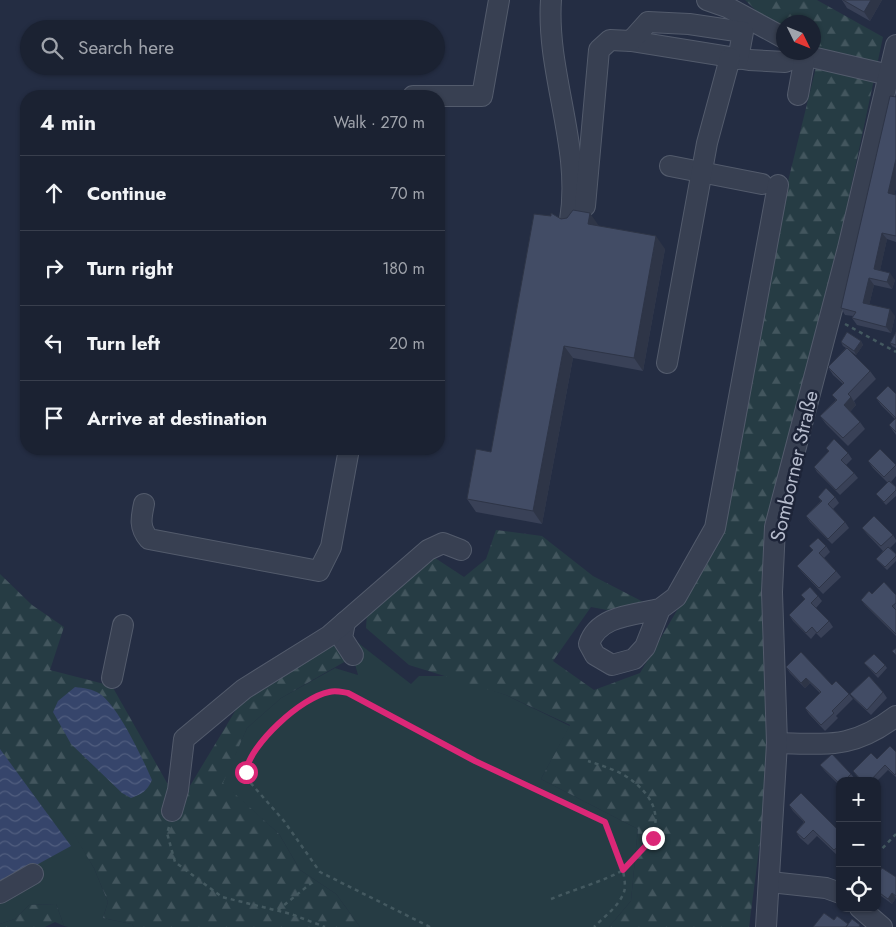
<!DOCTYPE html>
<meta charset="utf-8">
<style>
:root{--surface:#1b2232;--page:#242a3a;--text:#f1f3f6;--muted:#a0a4ac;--line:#393f4d}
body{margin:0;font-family:Jost,sans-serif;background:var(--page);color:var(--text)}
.controls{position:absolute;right:15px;bottom:15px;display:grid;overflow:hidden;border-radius:10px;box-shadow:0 1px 4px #0004}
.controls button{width:45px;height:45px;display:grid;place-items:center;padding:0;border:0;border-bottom:1px solid var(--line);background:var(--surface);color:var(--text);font:25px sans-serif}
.compass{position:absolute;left:776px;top:15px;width:45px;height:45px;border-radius:50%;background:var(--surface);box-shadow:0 1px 4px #0004;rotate:133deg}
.stop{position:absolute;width:15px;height:15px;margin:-11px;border:4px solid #db2777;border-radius:50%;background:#fff}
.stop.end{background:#db2777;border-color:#fff;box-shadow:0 1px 5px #0008}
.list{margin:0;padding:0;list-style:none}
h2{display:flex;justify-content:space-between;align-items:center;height:65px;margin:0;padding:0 20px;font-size:21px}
h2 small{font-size:16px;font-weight:400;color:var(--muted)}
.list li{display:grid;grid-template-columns:32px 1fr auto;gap:15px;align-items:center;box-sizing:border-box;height:75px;padding:0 20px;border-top:1px solid var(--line)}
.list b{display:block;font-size:19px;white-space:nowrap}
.list em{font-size:16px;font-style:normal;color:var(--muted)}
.icon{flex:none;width:28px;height:28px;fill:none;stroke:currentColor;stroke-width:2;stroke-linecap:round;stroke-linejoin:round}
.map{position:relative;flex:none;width:896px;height:927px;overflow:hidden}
.search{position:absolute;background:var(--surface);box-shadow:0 1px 4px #0004;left:20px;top:20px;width:425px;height:55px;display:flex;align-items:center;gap:12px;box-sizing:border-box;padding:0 18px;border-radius:28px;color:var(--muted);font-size:19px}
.panel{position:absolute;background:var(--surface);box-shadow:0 1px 4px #0004;left:20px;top:90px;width:425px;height:365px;border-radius:20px}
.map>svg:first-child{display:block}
.green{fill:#263c44}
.forest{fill:url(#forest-firs)}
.water{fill:url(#water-waves)}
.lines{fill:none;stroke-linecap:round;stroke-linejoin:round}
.minor-casing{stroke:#535b6c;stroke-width:22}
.path{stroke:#445960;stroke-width:2.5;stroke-dasharray:4 4;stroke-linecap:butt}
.minor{stroke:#384052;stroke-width:20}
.wall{fill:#394157}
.shaded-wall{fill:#2e3547}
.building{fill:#424c65;stroke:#2e3547}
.route{stroke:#db2777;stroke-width:6}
.labels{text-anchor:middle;stroke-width:5;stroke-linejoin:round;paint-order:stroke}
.street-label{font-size:20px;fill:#b5bbcc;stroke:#1d2438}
</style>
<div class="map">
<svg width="896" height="927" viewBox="0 0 896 927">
<defs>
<pattern id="forest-firs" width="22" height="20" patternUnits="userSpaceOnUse" patternTransform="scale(1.25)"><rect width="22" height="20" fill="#263c44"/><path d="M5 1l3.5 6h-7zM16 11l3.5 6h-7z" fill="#43565e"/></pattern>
<pattern id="water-waves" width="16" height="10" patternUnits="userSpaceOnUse" patternTransform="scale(1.25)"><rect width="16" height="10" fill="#36456b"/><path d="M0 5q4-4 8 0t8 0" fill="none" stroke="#515e7f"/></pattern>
</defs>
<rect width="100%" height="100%" fill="#242d43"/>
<g class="green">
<polygon points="352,638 411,684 419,676 446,676 472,683 506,695 570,726 541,779 638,829 631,901 609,927 360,927 336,894 300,870 279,834 222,783 247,728 281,698 335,668 358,675 348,640"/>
<polygon points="0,778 20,799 73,832 94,868 108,902 103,918 132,924 134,927 68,927 64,926 56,904 29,905 15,919 0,924"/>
</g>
<g class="forest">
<polygon points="745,0 817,0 883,37 818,342 765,525 771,741 761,834 749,927 609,927 631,901 638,829 541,779 570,725 506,695 409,665 366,628 367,613 429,554 464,577 486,559 496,530 542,536 593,576 653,607 623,613 591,607 553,661 594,690 640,673 705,563 767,267 820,51 814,47 814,22 784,22 783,31 769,23"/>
<polygon points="0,574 32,605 64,627 50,670 112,686 179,804 246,693 331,640 353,657 281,698 247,728 223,783 279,834 300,870 336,894 360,927 134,927 132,924 103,918 108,902 94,868 73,833 20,799 0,778"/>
<polygon points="56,904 64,926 55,922 45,927 0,927 0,924 15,919 29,905"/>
</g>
<g class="water">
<path d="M75,687C83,688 93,689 100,694C118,706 143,759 152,780C147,791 142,794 131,798L122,793L71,744L53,712L58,701Z"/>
<polygon points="0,749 71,846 0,885"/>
</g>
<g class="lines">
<g class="minor-casing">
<g id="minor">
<path d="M551,0C546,73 582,147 570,220"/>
<polyline points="707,0 727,7 784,38"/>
<polyline points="631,41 749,60 785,62 803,55 889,75"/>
<polyline points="798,95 804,62 802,52"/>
<polyline points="413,96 482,96 499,0"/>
<polyline points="670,166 762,184"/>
<polyline points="585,206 599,50 610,40 631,41 648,22 689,24 743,32 738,59"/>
<polyline points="667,363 707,143 730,58"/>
<path d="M144,504C141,518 139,528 149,539L319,571L331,547L349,449"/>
<path d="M660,609C635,615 598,615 589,644L595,655L612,665L634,659L645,647L660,609L676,597L715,528L778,185"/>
<polyline points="345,622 342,638 353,655"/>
<polyline points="112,678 123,625"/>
<path d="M777,743C828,744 853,749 896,716"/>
<polyline points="172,811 178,790 184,739 244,689 329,636 428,550 443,543 461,550"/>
<polyline points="770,882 826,888 840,893"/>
<polyline points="0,893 33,874"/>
<polyline points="860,908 882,927"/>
<polyline points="766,927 777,743 772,592 775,527 848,248 896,45"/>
</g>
</g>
<g class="path">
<polyline points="845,324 896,352"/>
<polyline points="169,827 167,833 175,862 222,897 291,914 325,927"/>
<polyline points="877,854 896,834"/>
<path d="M551,899C570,891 607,880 623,870C628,866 632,861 637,856C667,826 659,797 624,775C613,769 600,765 588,761"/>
<polyline points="278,910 315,880"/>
<path d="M430,927L320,872L284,821L248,780L247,764C266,734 307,684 348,693L475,761L605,822C612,835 629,878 624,892C619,906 605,916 594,927"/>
</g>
<use href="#minor" class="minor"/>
</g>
<g class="wall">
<polygon points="842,0 882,0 870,21 847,8"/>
<polygon points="896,97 896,187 894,195 896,195 896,242 887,239 880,270 895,280 892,289 874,285 869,305 895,316 891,333 857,325 852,318 853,316 845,315 841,308"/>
<polygon points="551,216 561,219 599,226 665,249 643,371 573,358 542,524 476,512 467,499 491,452"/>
<polygon points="896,332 896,348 892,346 890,343"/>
<polygon points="861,341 863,345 856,355 848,349 870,371 876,379 854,401 856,405 850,412 860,422 865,429 848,446 826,424 820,416 836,400 832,395 843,384 833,375 828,367 846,348 843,346 841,342"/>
<polygon points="896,394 896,435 889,425 895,419 881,405 876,398"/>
<polygon points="826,448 848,453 852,459 846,465 854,473 858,478 840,495 817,472 814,467 829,452"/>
<polygon points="868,461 896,465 896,476 891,482 896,487 896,496 886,505 876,494 888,483 873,468"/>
<polygon points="818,497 835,497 839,503 833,509 845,522 849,528 832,544 810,522 806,516 821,501"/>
<polygon points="862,528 893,535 896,540 896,542 890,548 896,554 896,561 887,570 876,559 883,551 867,534"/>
<polygon points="809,546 826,546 830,552 824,558 836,571 841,577 823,594 802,572 797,566 813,551"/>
<polygon points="872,594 896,595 896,636 865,605 861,600"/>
<polygon points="801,595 818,596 822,601 816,608 829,621 833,627 821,638 816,633 811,639 793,621 789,615 805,600"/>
<polygon points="864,663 885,665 887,668 878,678"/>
<polygon points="786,667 832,685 849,694 853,699 836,716 838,718 825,731 809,714 805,708 820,693 810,683 805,688 790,673"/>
<polygon points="883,692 887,698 871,715 854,699 850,694"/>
<polygon points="896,752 896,777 888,770 877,781 861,781 853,771 877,759"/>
<polygon points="820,765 851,774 856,780 855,781 840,781 840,786 825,771"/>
<polygon points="789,805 840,832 840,855 838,856 817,836 808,845 800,838 796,832 804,822 793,811"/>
<polygon points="877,875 896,877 896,898 892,904 877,893"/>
</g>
<g class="shaded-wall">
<polygon points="871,0 882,0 870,21 864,12"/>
<polygon points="896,159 896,187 893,200 888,193"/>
<polygon points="590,213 599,226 588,224"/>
<polygon points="882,233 887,239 879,276 874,269"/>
<polygon points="656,236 665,249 643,371 634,358"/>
<polygon points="890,273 895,280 892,289 887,282"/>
<polygon points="869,278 874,285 868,310 863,303"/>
<polygon points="890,309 895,316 891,333 886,327"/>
<polygon points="861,341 863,345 856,355 854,351"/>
<polygon points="564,346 573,358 542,524 533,511"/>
<polygon points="851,397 856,405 849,413 844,405"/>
<polygon points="806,678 810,683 805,688 801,683"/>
<polygon points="892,893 896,898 892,904 888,899"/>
</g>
<g class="building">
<polygon points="843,0 871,0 864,12"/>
<polygon points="890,96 896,97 896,159 888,193 896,195 896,236 882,233 874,269 890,273 887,282 869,278 863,303 890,309 886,327 852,318 856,312 841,308"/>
<polygon points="573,210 590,213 588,224 656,236 634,358 564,346 533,511 467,499 476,449 491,452 534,214 551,216 551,213 561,219 567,218"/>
<polygon points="847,332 861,341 854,351 841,342"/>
<polygon points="896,332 896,345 890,343"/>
<polygon points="847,348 870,371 848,394 851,397 844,405 860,422 843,438 820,416 837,400 832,395 844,383 828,367"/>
<polygon points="888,386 896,394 896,418 876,398"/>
<polygon points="896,418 896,432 889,425"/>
<polygon points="834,439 848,453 841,460 854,473 836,490 814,467 829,451 826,448"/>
<polygon points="880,449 896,465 884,477 868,461"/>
<polygon points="889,481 896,487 896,490 884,502 876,494"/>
<polygon points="826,488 835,497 828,504 845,522 828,539 806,516 822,501 818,497"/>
<polygon points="874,516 893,535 881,546 862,528"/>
<polygon points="818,538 826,546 819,553 836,571 819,588 797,566 813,550 809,546"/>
<polygon points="888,547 896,554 896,556 885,567 876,559"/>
<polygon points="884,582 896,595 896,603 892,606 896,610 896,634 861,600 869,591 872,594"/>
<polygon points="810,587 818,596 811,603 829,621 817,633 812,627 806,633 789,615 805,599 801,595"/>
<polygon points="896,648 896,655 892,651"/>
<polygon points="801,652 832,685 836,681 849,694 832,711 834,713 821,725 805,708 821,692 806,678 801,683 786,667"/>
<polygon points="874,654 885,665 876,674 864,663"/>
<polygon points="869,676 883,692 867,710 850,694"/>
<polygon points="890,746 896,752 896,773 895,775 885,765 870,781 862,781 853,771 871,753 877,759"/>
<polygon points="832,754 851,774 844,781 840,781 840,784 820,765"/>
<polygon points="801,793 840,832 840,845 834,850 813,830 804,839 796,832 805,822 789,805"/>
<polygon points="882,868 896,877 896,896 892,893 888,899 877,891 877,875"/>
<polygon points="824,913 834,920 837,916 848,924 846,927 852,919 860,925 859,927 813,927"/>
</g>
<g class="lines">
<path class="route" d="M246,772C249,745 302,697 329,692C336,690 341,692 348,693L475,761L605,822L623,870L653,838"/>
</g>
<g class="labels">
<g class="street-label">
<text transform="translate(794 466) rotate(-77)" y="7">Somborner Straße</text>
</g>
</g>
</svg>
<div class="controls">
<button>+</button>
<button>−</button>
<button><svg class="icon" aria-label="locate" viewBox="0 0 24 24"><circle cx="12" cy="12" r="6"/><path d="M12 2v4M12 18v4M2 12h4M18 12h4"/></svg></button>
</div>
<svg class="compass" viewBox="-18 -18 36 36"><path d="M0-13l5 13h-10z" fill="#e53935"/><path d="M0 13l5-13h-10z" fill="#a0a4ac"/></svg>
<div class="stop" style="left:246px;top:772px"></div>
<div class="stop end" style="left:653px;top:838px"></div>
<div class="search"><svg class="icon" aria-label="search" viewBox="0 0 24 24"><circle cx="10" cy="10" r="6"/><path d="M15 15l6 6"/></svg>Search here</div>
<section class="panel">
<h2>4 min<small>Walk · 270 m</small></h2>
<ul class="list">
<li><svg class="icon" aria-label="ahead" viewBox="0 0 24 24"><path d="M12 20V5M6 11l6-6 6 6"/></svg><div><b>Continue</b></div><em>70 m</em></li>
<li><svg class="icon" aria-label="right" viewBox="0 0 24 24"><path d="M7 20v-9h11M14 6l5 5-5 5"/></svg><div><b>Turn right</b></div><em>180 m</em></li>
<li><svg class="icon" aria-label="left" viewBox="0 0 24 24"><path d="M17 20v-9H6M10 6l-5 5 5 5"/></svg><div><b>Turn left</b></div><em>20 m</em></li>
<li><svg class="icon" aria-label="arrive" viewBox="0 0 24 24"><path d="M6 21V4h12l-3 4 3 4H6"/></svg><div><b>Arrive at destination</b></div></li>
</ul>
</section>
</div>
